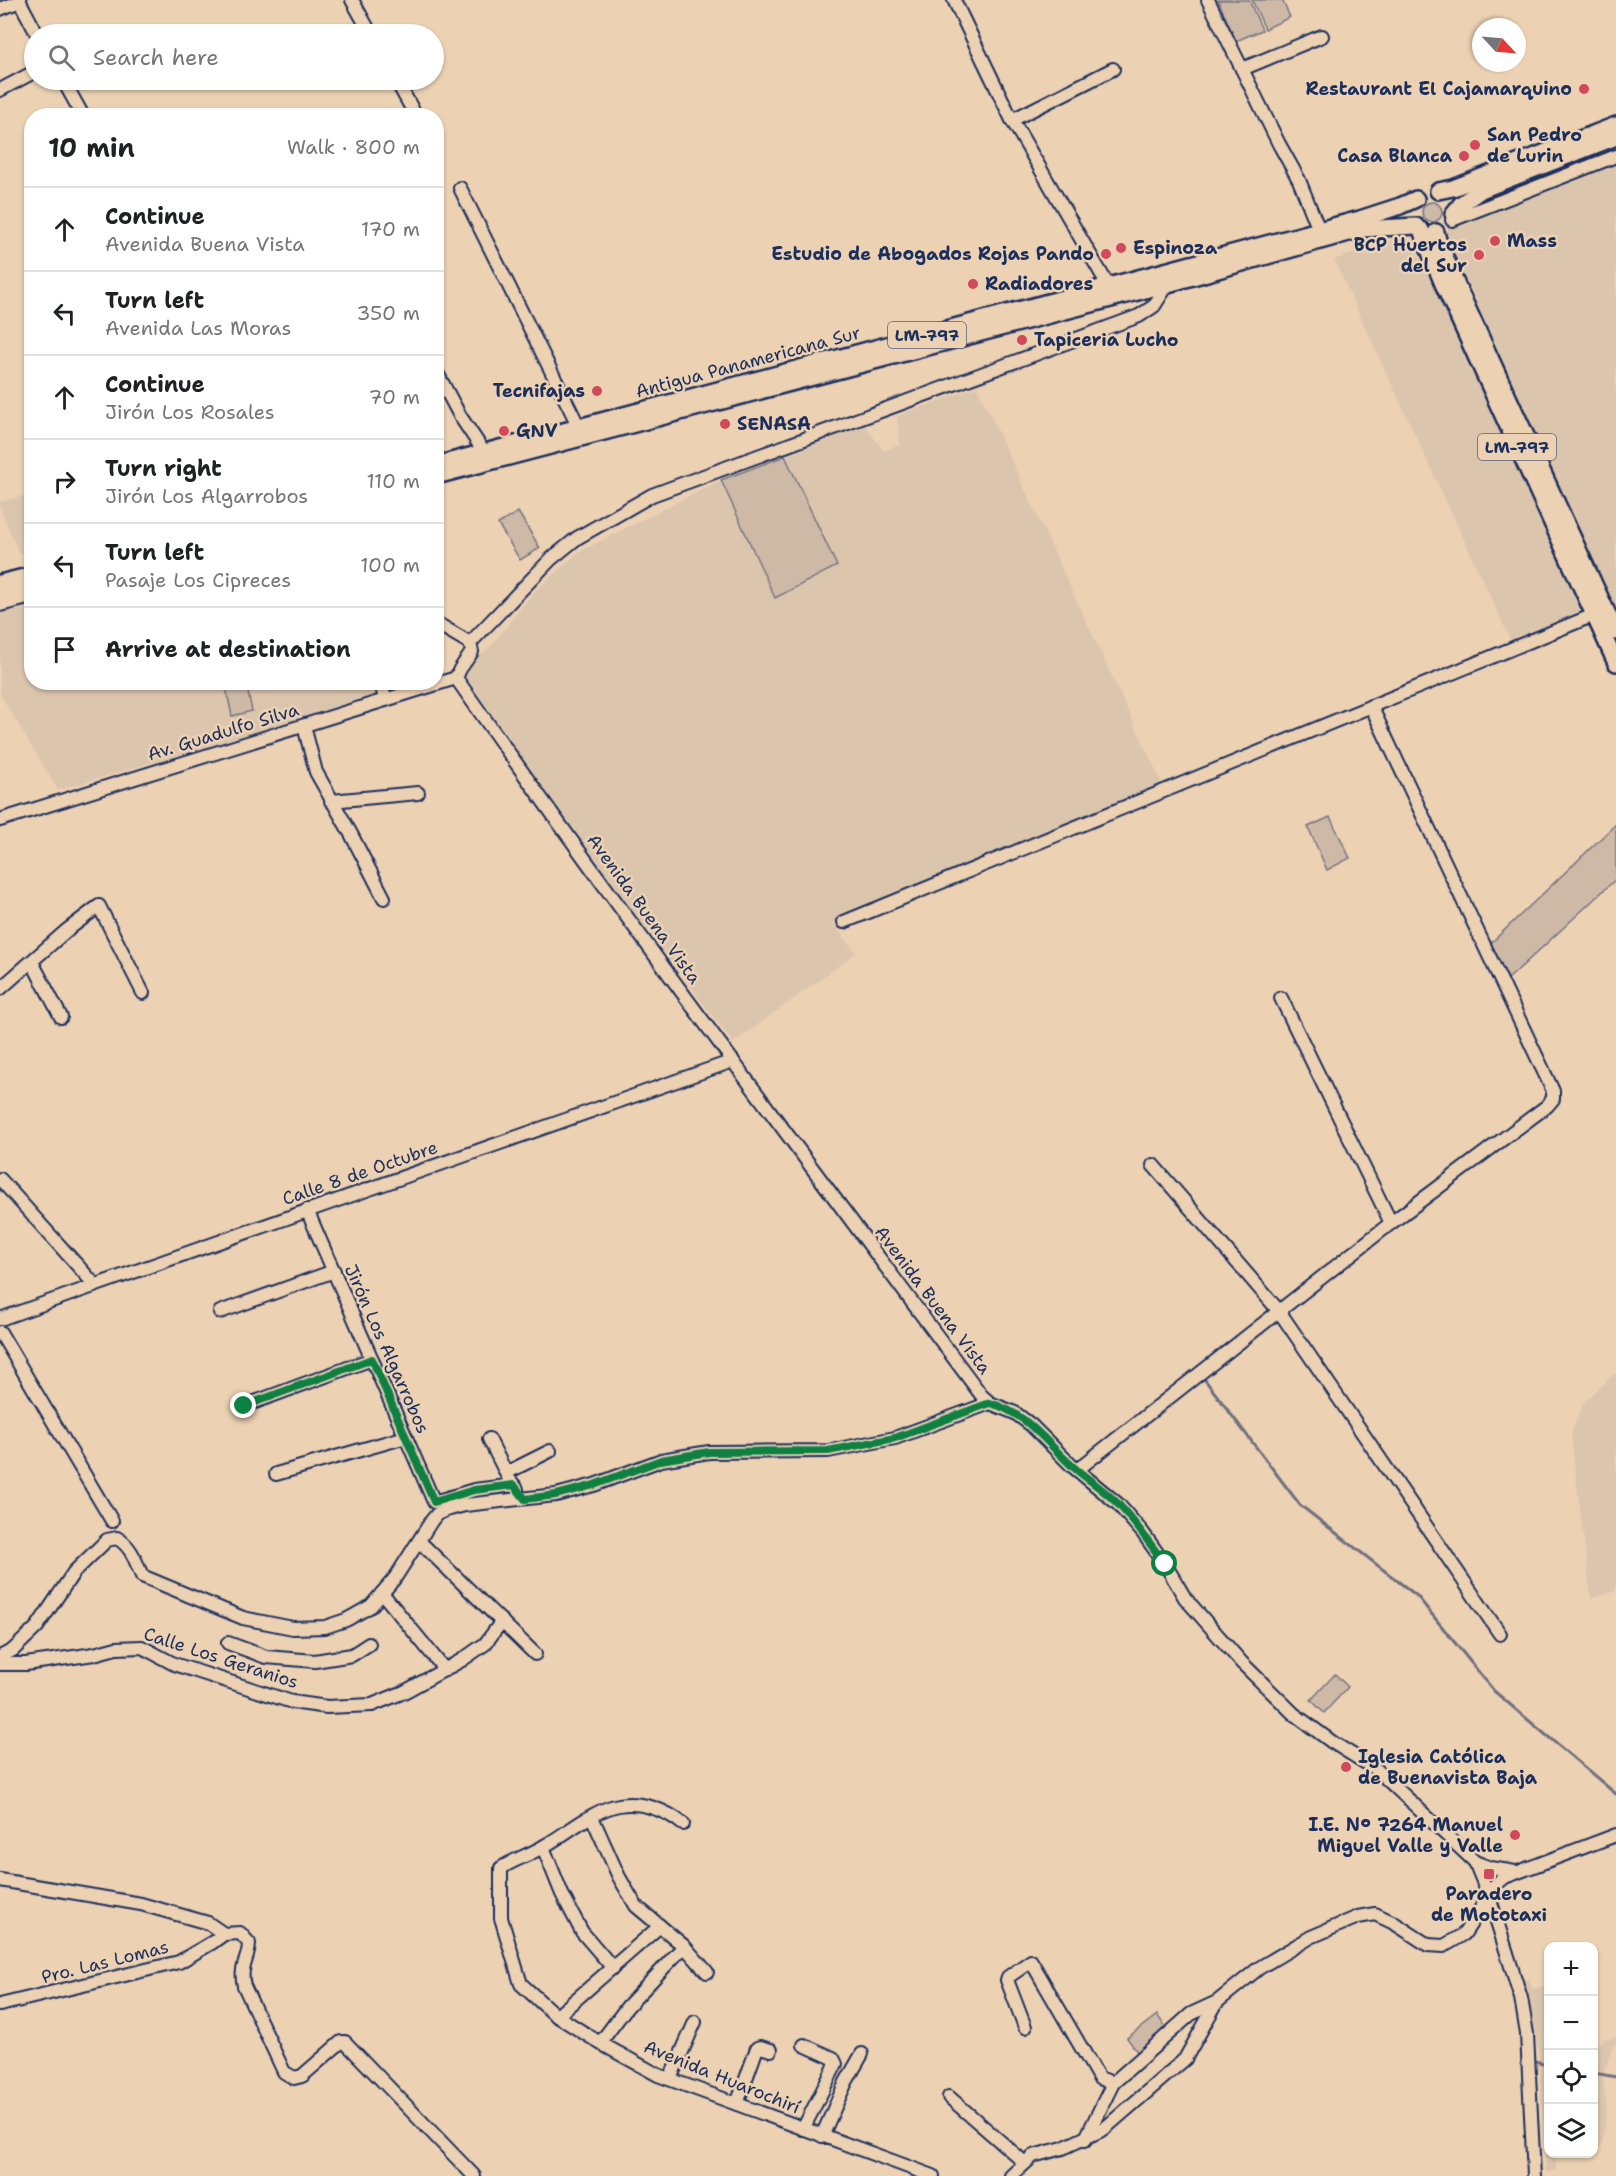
<!DOCTYPE html>
<meta charset="utf-8">
<style>
:root{--surface:#fff;--page:#f2f2f2;--text:#202124;--muted:#757577;--line:#e0e0e0}
body{margin:0;font-family:"Shantell Sans",sans-serif;background:var(--page);color:var(--text)}
.controls{position:absolute;right:18px;bottom:18px;display:grid;overflow:hidden;border-radius:12px;box-shadow:0 2px 4px #0004}
.controls button{width:54px;height:54px;display:grid;place-items:center;padding:0;border:0;border-bottom:2px solid var(--line);background:var(--surface);color:var(--text);font:30px sans-serif}
.compass{position:absolute;left:1472px;top:18px;width:54px;height:54px;border-radius:50%;background:var(--surface);box-shadow:0 2px 4px #0004;rotate:116deg}
.stop{position:absolute;width:18px;height:18px;margin:-14px;border:4px solid #0b8043;border-radius:50%;background:#fff}
.stop.end{background:#0b8043;border-color:#fff;box-shadow:0 2px 6px #0008}
.list{margin:0;padding:0;list-style:none}
h2{display:flex;justify-content:space-between;align-items:center;height:78px;margin:0;padding:0 24px;font-size:26px}
h2 small{font-size:20px;font-weight:400;color:var(--muted)}
.list li{display:grid;grid-template-columns:39px 1fr auto;gap:18px;align-items:center;box-sizing:border-box;height:84px;padding:0 24px;border-top:2px solid var(--line)}
.list b{display:block;font-size:22px;white-space:nowrap}
.list p{margin:0;font-size:20px;white-space:nowrap;color:var(--muted)}
.list em{font-size:20px;font-style:normal;color:var(--muted)}
.icon{flex:none;width:33px;height:33px;fill:none;stroke:currentColor;stroke-width:2;stroke-linecap:round;stroke-linejoin:round}
.map{position:relative;flex:none;width:1616px;height:2176px;overflow:hidden}
.search{position:absolute;background:var(--surface);box-shadow:0 2px 4px #0004;left:24px;top:24px;width:420px;height:66px;display:flex;align-items:center;gap:15px;box-sizing:border-box;padding:0 21px;border-radius:33px;color:var(--muted);font-size:22px}
.panel{position:absolute;background:var(--surface);box-shadow:0 2px 4px #0004;left:24px;top:108px;width:420px;height:582px;border-radius:24px}
.map>svg:first-child{display:block}
.built{fill:#dcc5ad}
.green{fill:#ceb9a7;stroke:#747482;stroke-width:1.5}
.lines{fill:none;stroke-linecap:round;stroke-linejoin:round}
.stream{stroke:#6d6f80;stroke-width:3}
.minor-casing{stroke:#1b2f5e;stroke-width:16}
.major-casing{stroke:#1b2f5e;stroke-width:20}
.minor{stroke:#ecd1b3;stroke-width:12}
.major{stroke:#ecd1b3;stroke-width:15}
.route{stroke:#0b8043;stroke-width:8}
.poi-dot{fill:#d1495b;stroke:#ecd1b3;stroke-width:2}
.labels{text-anchor:middle;stroke-width:5;stroke-linejoin:round;paint-order:stroke}
.shield{fill:#ecd1b3;stroke:#5a6078;stroke-width:1.5}
.shield-label{font-size:16px;font-weight:bold;fill:#1b2f5e}
.poi-label{font-size:18px;font-weight:bold;fill:#1b2f5e;stroke:#ecd1b3;text-anchor:start}
.street-label{font-size:18px;fill:#1b2f5e;stroke:#ecd1b3}
</style>
<div class="map">
<svg width="1616" height="2176" viewBox="0 0 1616 2176">
<rect width="100%" height="100%" fill="#ecd1b3"/>
<filter id="ink" filterUnits="userSpaceOnUse"><feTurbulence type="fractalNoise" baseFrequency=".0167" numOctaves="2"/><feDisplacementMap in="SourceGraphic" scale="12" xChannelSelector="R" yChannelSelector="G"/><feConvolveMatrix kernelMatrix="1 2 1 2 8 2 1 2 1" color-interpolation-filters="sRGB"/></filter>
<g filter="url(#ink)">
<g class="built">
<polygon points="1616,144 1616,614 1613,612 1446,233 1463,206"/>
<polygon points="1395,239 1408,244 1422,261 1583,612 1512,643 1334,260"/>
<polygon points="977,387 1163,786 978,859 833,923 856,953 733,1043 518,758 499,725 466,677 468,666 491,646 533,593 579,552 721,480 775,598 837,567 785,456 865,426 884,451 900,444 897,416"/>
<polygon points="31,494 31,551 19,554 0,507 0,502"/>
<polygon points="31,603 32,682 385,682 388,695 58,790 0,694 0,611"/>
<polygon points="1616,1373 1616,1590 1591,1599 1571,1434 1584,1402"/>
<polygon points="1530,1979 1532,1989 1548,1986 1548,2154 1570,2154 1570,2156 1556,2157 1556,2171 1546,2173 1538,2047 1522,1981"/>
<polygon points="1616,2037 1616,2043 1605,2067 1603,2078 1607,2110 1602,2146 1594,2146 1594,2047 1604,2039"/>
</g>
<g class="green">
<polygon points="1218,0 1249,0 1262,30 1236,41"/>
<polygon points="1252,0 1282,0 1290,17 1265,29"/>
<circle cx="1432" cy="212" r="10"/>
<polygon points="785,456 837,566 775,598 721,480"/>
<polygon points="518,512 540,548 520,560 498,524"/>
<polygon points="225,683 246,683 252,711 232,716"/>
<polygon points="1330,817 1350,858 1327,870 1308,827"/>
<polygon points="1616,824 1616,879 1508,979 1491,943"/>
<polygon points="1335,1674 1348,1687 1324,1713 1311,1700"/>
<polygon points="1157,2015 1168,2030 1138,2053 1127,2038"/>
</g>
<g class="lines">
<g class="stream">
<polyline points="1202,1376 1300,1505 1417,1596 1494,1691 1616,1794"/>
<polyline points="1606,1845 1616,1842"/>
<polyline points="1533,2058 1534,2061 1548,2064"/>
<polyline points="1594,2073 1616,2077"/>
</g>
<g class="minor-casing">
<g id="minor">
<polyline points="19,0 37,34"/>
<polyline points="352,0 371,34"/>
<polyline points="954,0 1012,120 1109,287"/>
<polyline points="1208,0 1242,69"/>
<polyline points="0,9 20,1"/>
<polyline points="63,80 83,116"/>
<polyline points="396,80 416,116"/>
<polyline points="0,90 34,72"/>
<polyline points="1012,120 1113,69"/>
<polyline points="460,188 579,427"/>
<polyline points="1452,220 1616,156"/>
<polyline points="1319,230 1299,180 1279,144 1242,69 1322,36"/>
<polyline points="436,371 460,416 484,452"/>
<polyline points="0,605 32,597"/>
<path d="M436,623L470,643L472,652L460,669L456,678C626,921 805,1158 982,1396L990,1403L1015,1413L1031,1425L1071,1465L1118,1504L1143,1533L1165,1564L1185,1598L1242,1663L1294,1714L1332,1742L1377,1770L1475,1862L1489,1896L1521,1998L1527,2034L1534,2176"/>
<polyline points="470,643 551,559 577,538 652,495 1139,316 1154,306 1168,284"/>
<polyline points="381,682 385,700"/>
<polyline points="304,726 316,772 351,834 384,898"/>
<polyline points="331,801 418,793"/>
<polyline points="0,820 456,678"/>
<polyline points="844,922 1594,615"/>
<polyline points="32,962 61,1017"/>
<polyline points="0,989 66,931 99,906 143,993"/>
<polyline points="1281,998 1391,1223"/>
<polyline points="1153,1165 1279,1311 1500,1634"/>
<polyline points="0,1179 95,1285"/>
<polyline points="307,1210 434,1502 474,1490 514,1485"/>
<polyline points="220,1312 334,1271"/>
<polyline points="0,1319 733,1061"/>
<polyline points="0,1332 112,1521"/>
<polyline points="244,1406 372,1359"/>
<polyline points="489,1439 509,1479 517,1489"/>
<polyline points="1077,1470 1391,1223 1547,1106 1553,1099 1553,1091 1371,706"/>
<polyline points="506,1473 550,1451"/>
<polyline points="276,1474 406,1437"/>
<polyline points="419,1541 535,1654"/>
<polyline points="382,1593 445,1670"/>
<polyline points="228,1643 266,1657 315,1661 352,1655 369,1644"/>
<path d="M0,1657L13,1650L37,1627L74,1572L107,1540L117,1538C132,1547 135,1560 142,1576L243,1618L293,1628L325,1627L346,1620L371,1606L395,1578L432,1520L437,1514L446,1510L465,1505L556,1495L594,1485L661,1460L709,1452L828,1451L895,1438L990,1403"/>
<polyline points="0,1664 26,1664 94,1654 116,1648 142,1647 174,1664 292,1702 327,1707 372,1705 404,1692 462,1660 485,1644 502,1621"/>
<polyline points="592,1817 619,1877 636,1906 684,1946 707,1972"/>
<path d="M683,1824C666,1810 641,1801 619,1805C595,1809 567,1833 546,1845C532,1854 515,1859 501,1868V1918L521,1984L554,2014L600,2043L658,2075L933,2176"/>
<polyline points="543,1847 562,1894 582,1932 613,1968"/>
<polyline points="1475,1862 1491,1868 1515,1872"/>
<polyline points="0,1880 141,1904 208,1923 224,1934"/>
<path d="M0,2005L179,1962L213,1942L224,1934L240,1933L249,1943C249,1960 239,1966 244,1986L284,2072L294,2078L302,2076L341,2042H345L474,2176"/>
<polyline points="557,2016 660,1926"/>
<polyline points="1025,2027 1007,1980 1008,1977 1031,1961 1099,2078 1113,2083"/>
<polyline points="600,2043 627,2007 684,1946"/>
<polyline points="670,2079 695,2022"/>
<polyline points="949,2097 1025,2163"/>
<polyline points="737,2104 757,2048 760,2047 771,2050"/>
<polyline points="803,2129 836,2064 833,2058 804,2045"/>
<polyline points="822,2136 846,2082 862,2054"/>
<polyline points="1085,2140 1113,2083 1191,2014 1217,2002"/>
<polyline points="1011,2176 1033,2156 1063,2148 1104,2129 1185,2059 1217,2002 1259,1968 1311,1937 1358,1917 1375,1914 1394,1923 1428,1945 1444,1946 1464,1934 1489,1896 1495,1885 1505,1877 1616,1835"/>
</g>
</g>
<g class="major-casing">
<g id="major">
<polyline points="1438,191 1453,188 1616,125"/>
<polyline points="1453,214 1461,204 1481,190 1616,137"/>
<polyline points="1421,230 1443,284 1616,663"/>
<polyline points="1436,232 1438,240 1454,279 1616,632"/>
<polyline points="436,465 1360,219 1400,206 1416,199"/>
<polyline points="436,476 1168,284 1363,229 1416,226"/>
<polyline points="0,583 32,575"/>
<polyline points="0,595 32,586"/>
</g>
</g>
<use href="#minor" class="minor"/>
<use href="#major" class="major"/>
</g>
</g>
<g class="lines" filter="url(#ink)">
<path class="route" d="M244,1406L372,1359L434,1502L474,1490L514,1485L525,1499L556,1495L594,1485L661,1460L709,1452L828,1451L895,1438L990,1403C1026,1413 1044,1440 1070,1464C1085,1478 1105,1490 1119,1505C1136,1523 1150,1544 1165,1564"/>
</g>
<g class="poi-dot">
<circle cx="1584" cy="89" r="6"/>
<circle cx="1475" cy="145" r="6"/>
<circle cx="1464" cy="156" r="6"/>
<circle cx="1495" cy="241" r="6"/>
<circle cx="1121" cy="248" r="6"/>
<circle cx="1106" cy="254" r="6"/>
<circle cx="1479" cy="255" r="6"/>
<circle cx="973" cy="284" r="6"/>
<circle cx="1022" cy="340" r="6"/>
<circle cx="597" cy="391" r="6"/>
<circle cx="725" cy="424" r="6"/>
<circle cx="504" cy="431" r="6"/>
<circle cx="1346" cy="1767" r="6"/>
<circle cx="1515" cy="1835" r="6"/>
<rect x="1483" y="1868" width="12" height="12" rx="3"/>
</g>
<g class="labels">
<g class="shield">
<rect x="888" y="322" width="78" height="26" rx="4.5"/>
<rect x="1478" y="434" width="78" height="26" rx="4.5"/>
</g>
<g class="shield-label">
<text x="927" y="341">LM-797</text>
<text x="1517" y="453">LM-797</text>
</g>
<g class="poi-label">
<text x="1572" y="95" text-anchor="end">Restaurant El Cajamarquino</text>
<text x="1487" y="141">San Pedro<tspan x="1487" dy="21">de Lurin</tspan></text>
<text x="1452" y="162" text-anchor="end">Casa Blanca</text>
<text x="1507" y="247">Mass</text>
<text x="1467" y="251" text-anchor="end">BCP Huertos<tspan x="1467" dy="21">del Sur</tspan></text>
<text x="1133" y="254">Espinoza</text>
<text x="1094" y="260" text-anchor="end">Estudio de Abogados Rojas Pando</text>
<text x="985" y="290">Radiadores</text>
<text x="1034" y="346">Tapiceria Lucho</text>
<text x="585" y="397" text-anchor="end">Tecnifajas</text>
<text x="737" y="430">SENASA</text>
<text x="516" y="437">GNV</text>
<text x="1358" y="1763">Iglesia Católica<tspan x="1358" dy="21">de Buenavista Baja</tspan></text>
<text x="1503" y="1831" text-anchor="end">I.E. N° 7264 Manuel<tspan x="1503" dy="21">Miguel Valle y Valle</tspan></text>
<text x="1489" y="1900" text-anchor="middle">Paradero<tspan x="1489" dy="21">de Mototaxi</tspan></text>
</g>
<g class="street-label">
<text transform="translate(748 362) rotate(-15)" y="6">Antigua Panamericana Sur</text>
<text transform="translate(223 732) rotate(-17)" y="6">Av. Guadulfo Silva</text>
<text transform="translate(644 909) rotate(54)" y="6">Avenida Buena Vista</text>
<text transform="translate(360 1173) rotate(-19)" y="6">Calle 8 de Octubre</text>
<text transform="translate(933 1300) rotate(53)" y="6">Avenida Buena Vista</text>
<text transform="translate(387 1349) rotate(66)" y="6">Jirón Los Algarrobos</text>
<text transform="translate(221 1658) rotate(18)" y="6">Calle Los Geranios</text>
<text transform="translate(105 1962) rotate(-14)" y="6">Pro. Las Lomas</text>
<text transform="translate(722 2077) rotate(22)" y="6">Avenida Huarochirí</text>
</g>
</g>
</svg>
<div class="controls">
<button>+</button>
<button>−</button>
<button><svg class="icon" aria-label="locate" viewBox="0 0 24 24"><circle cx="12" cy="12" r="6"/><path d="M12 2v4M12 18v4M2 12h4M18 12h4"/></svg></button>
<button><svg class="icon" aria-label="layers" viewBox="0 0 24 24"><path d="M12 4l9 5-9 5-9-5zM3 14l9 5 9-5"/></svg></button>
</div>
<svg class="compass" viewBox="-18 -18 36 36"><path d="M0-13l5 13h-10z" fill="#e53935"/><path d="M0 13l5-13h-10z" fill="#757577"/></svg>
<div class="stop" style="left:1165px;top:1564px"></div>
<div class="stop end" style="left:244px;top:1406px"></div>
<div class="search"><svg class="icon" aria-label="search" viewBox="0 0 24 24"><circle cx="10" cy="10" r="6"/><path d="M15 15l6 6"/></svg>Search here</div>
<section class="panel">
<h2>10 min<small>Walk · 800 m</small></h2>
<ul class="list">
<li><svg class="icon" aria-label="ahead" viewBox="0 0 24 24"><path d="M12 20V5M6 11l6-6 6 6"/></svg><div><b>Continue</b><p>Avenida Buena Vista</p></div><em>170 m</em></li>
<li><svg class="icon" aria-label="left" viewBox="0 0 24 24"><path d="M17 20v-9H6M10 6l-5 5 5 5"/></svg><div><b>Turn left</b><p>Avenida Las Moras</p></div><em>350 m</em></li>
<li><svg class="icon" aria-label="ahead" viewBox="0 0 24 24"><path d="M12 20V5M6 11l6-6 6 6"/></svg><div><b>Continue</b><p>Jirón Los Rosales</p></div><em>70 m</em></li>
<li><svg class="icon" aria-label="right" viewBox="0 0 24 24"><path d="M7 20v-9h11M14 6l5 5-5 5"/></svg><div><b>Turn right</b><p>Jirón Los Algarrobos</p></div><em>110 m</em></li>
<li><svg class="icon" aria-label="left" viewBox="0 0 24 24"><path d="M17 20v-9H6M10 6l-5 5 5 5"/></svg><div><b>Turn left</b><p>Pasaje Los Cipreces</p></div><em>100 m</em></li>
<li><svg class="icon" aria-label="arrive" viewBox="0 0 24 24"><path d="M6 21V4h12l-3 4 3 4H6"/></svg><div><b>Arrive at destination</b></div></li>
</ul>
</section>
</div>
